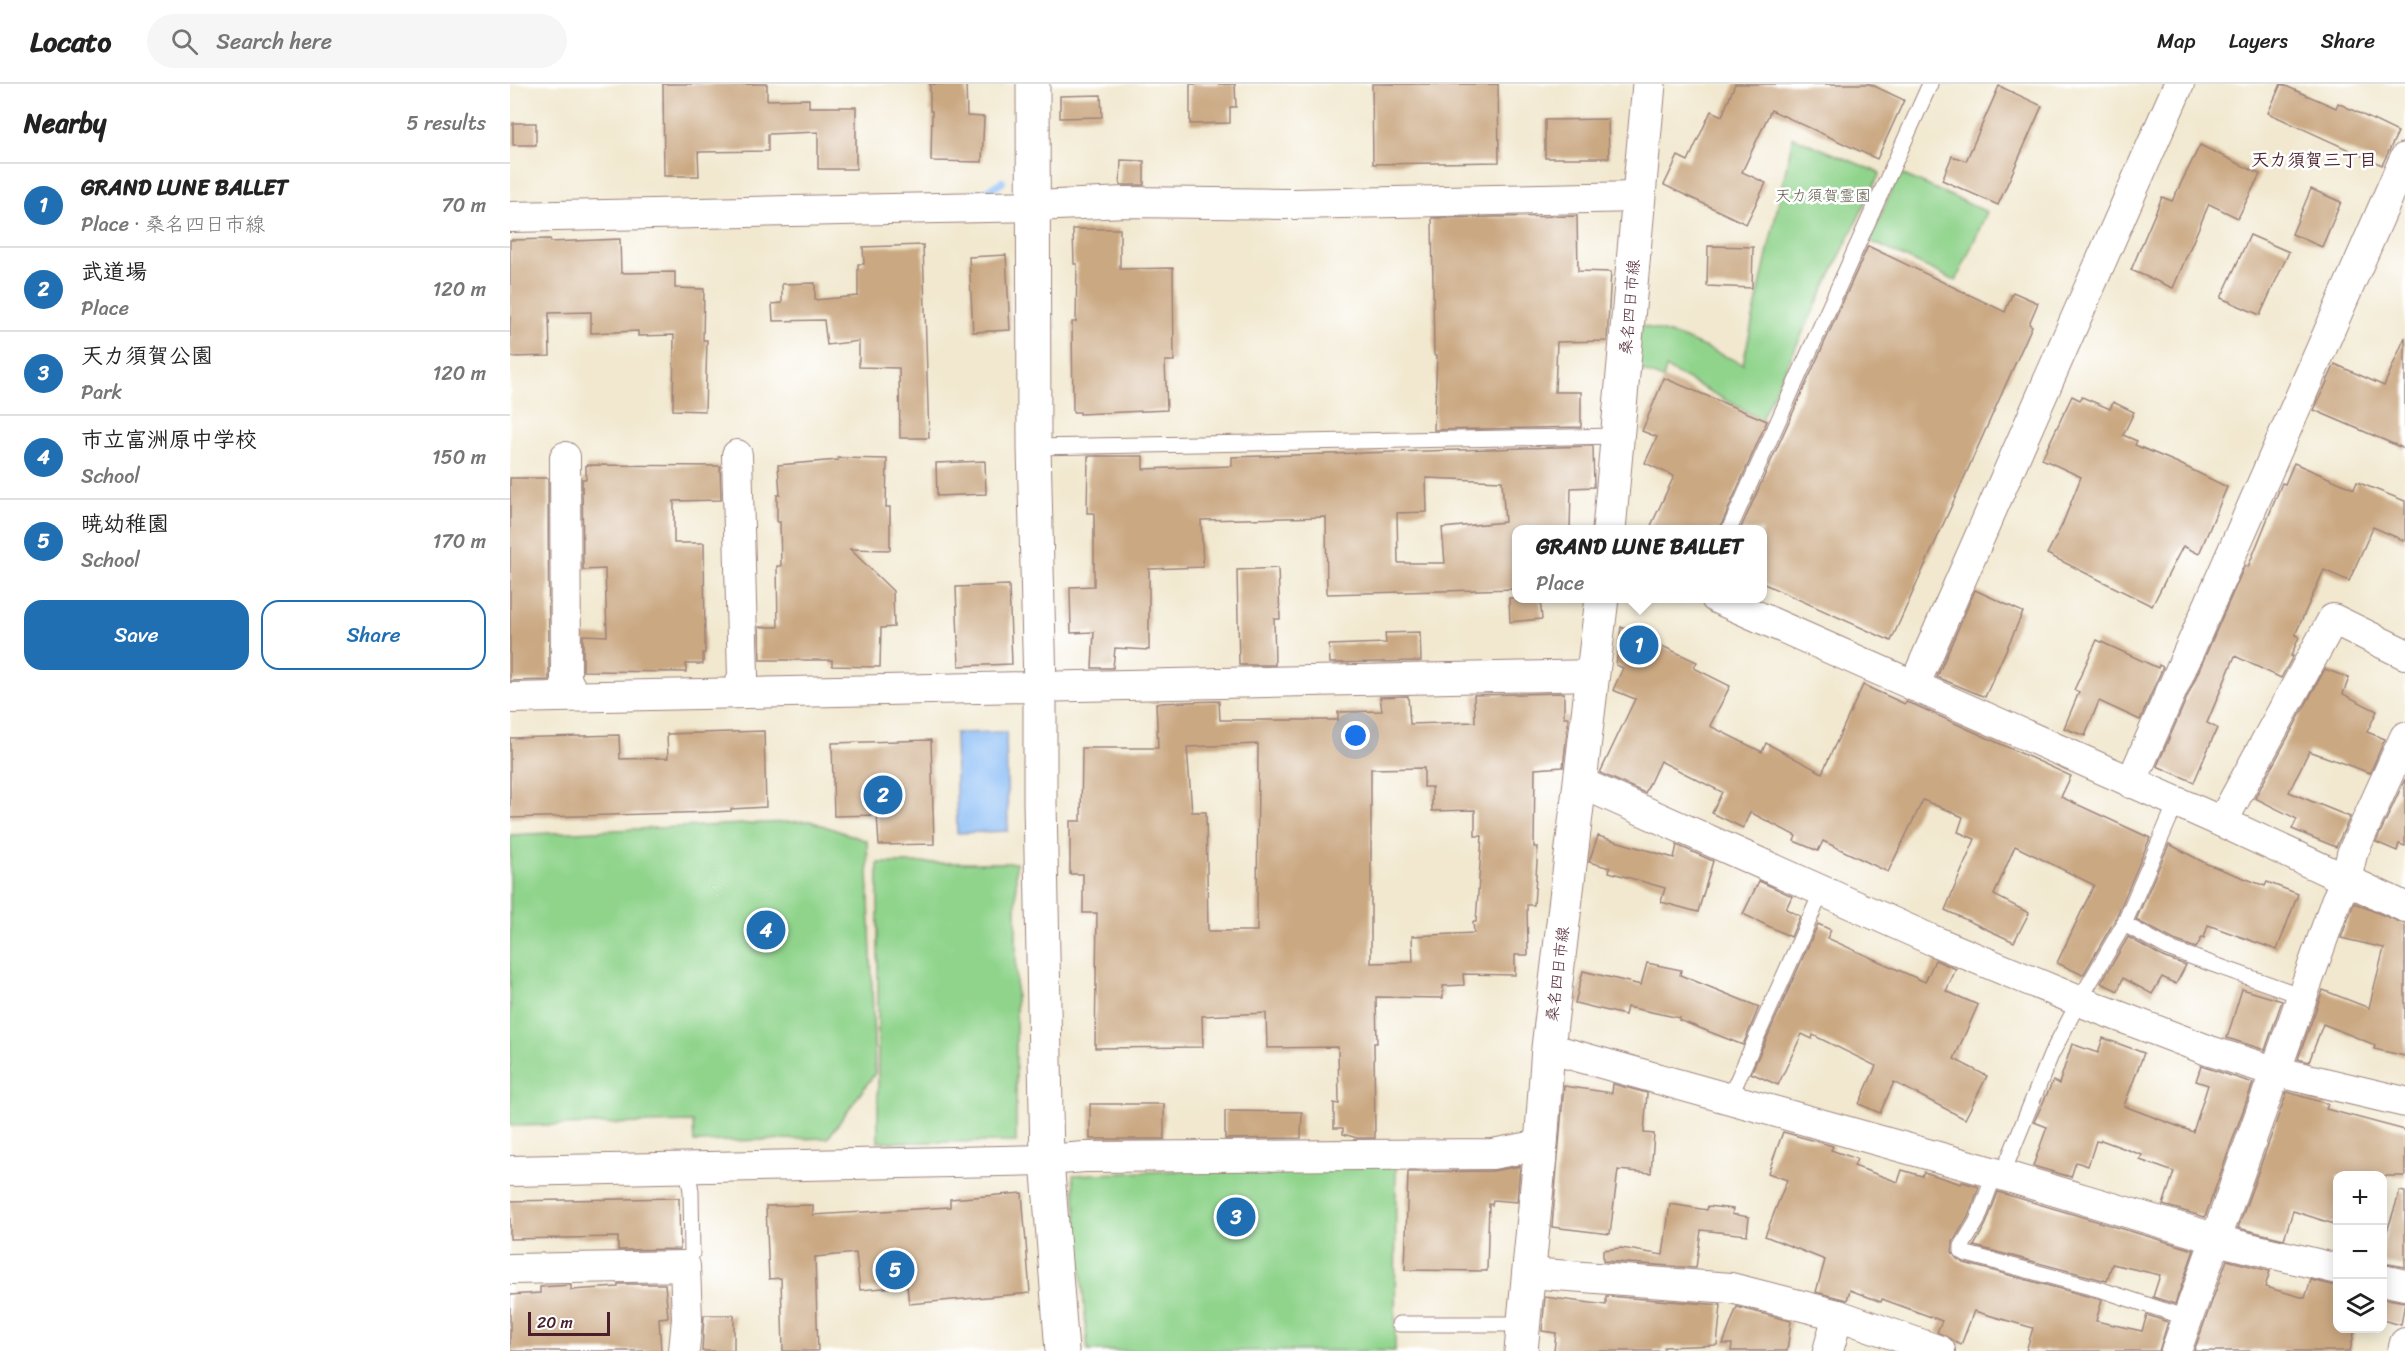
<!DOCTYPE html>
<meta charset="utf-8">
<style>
:root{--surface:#fff;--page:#f6f6f6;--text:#222;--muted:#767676;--line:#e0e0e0;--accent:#1f6fb2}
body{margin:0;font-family:Sriracha,"Klee One",sans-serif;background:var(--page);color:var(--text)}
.controls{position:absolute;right:18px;bottom:18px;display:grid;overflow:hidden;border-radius:12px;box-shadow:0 3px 15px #0003}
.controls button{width:54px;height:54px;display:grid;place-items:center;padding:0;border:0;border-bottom:2px solid var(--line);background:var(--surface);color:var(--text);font:30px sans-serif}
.scale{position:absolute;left:18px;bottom:15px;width:82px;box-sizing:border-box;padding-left:6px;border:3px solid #4a1f2b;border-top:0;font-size:16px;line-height:21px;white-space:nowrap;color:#4a1f2b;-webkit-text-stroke:4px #fff;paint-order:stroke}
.you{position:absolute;left:846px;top:652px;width:21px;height:21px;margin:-15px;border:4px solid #fff;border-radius:50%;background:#1a73e8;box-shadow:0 0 0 9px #1a73e833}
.badge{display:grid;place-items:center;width:39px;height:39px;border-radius:50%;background:var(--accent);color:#fff;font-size:20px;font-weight:700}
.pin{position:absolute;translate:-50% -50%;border:3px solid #fff;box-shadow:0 2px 6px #0006}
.popup{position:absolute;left:1002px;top:441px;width:255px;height:78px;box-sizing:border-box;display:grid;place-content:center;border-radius:12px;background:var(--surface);filter:drop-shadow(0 2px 4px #0005);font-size:20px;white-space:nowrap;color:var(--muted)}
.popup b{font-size:22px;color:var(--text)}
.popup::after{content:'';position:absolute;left:50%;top:100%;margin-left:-12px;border:12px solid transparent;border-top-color:var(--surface)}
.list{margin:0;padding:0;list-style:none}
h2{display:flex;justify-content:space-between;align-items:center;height:78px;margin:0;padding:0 24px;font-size:26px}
h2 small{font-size:20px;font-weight:400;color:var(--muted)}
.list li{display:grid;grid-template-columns:39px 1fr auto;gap:18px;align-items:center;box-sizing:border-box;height:84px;padding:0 24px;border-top:2px solid var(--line)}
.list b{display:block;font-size:22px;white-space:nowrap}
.list p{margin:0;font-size:20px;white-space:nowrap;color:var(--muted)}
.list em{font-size:20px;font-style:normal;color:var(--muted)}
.actions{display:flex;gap:12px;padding:18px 24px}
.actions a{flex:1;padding:14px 0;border:2px solid var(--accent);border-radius:18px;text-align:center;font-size:21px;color:var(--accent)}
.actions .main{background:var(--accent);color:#fff}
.icon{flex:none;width:33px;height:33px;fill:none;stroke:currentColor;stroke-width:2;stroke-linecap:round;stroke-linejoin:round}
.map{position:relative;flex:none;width:1895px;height:1267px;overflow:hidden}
header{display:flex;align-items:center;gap:36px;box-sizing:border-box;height:84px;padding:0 30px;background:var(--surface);border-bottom:2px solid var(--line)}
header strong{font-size:28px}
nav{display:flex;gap:33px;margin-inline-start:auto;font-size:21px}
.search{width:420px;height:54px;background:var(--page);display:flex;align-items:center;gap:15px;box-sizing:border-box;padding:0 21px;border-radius:33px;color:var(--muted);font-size:22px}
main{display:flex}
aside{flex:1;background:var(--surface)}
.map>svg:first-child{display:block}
.green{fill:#90d48c;stroke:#6d7a5c;stroke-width:1.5}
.water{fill:#87bbf5;stroke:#686d90;stroke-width:1.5}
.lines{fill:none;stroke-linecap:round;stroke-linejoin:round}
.stream{stroke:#87bbf5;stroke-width:8}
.building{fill:#caa882;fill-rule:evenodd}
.lane-casing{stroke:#9e847d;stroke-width:17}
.street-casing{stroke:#9e847d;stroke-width:32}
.secondary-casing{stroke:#9e847d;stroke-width:35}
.lane{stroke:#fff;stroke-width:15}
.street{stroke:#fff;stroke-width:30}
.secondary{stroke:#fff;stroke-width:33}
.labels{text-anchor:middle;stroke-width:5;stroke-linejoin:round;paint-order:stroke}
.park-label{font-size:16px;fill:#625e4d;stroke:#fff}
.street-label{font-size:16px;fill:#4a1f2b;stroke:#fff}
.neighbourhood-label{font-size:18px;font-weight:bold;fill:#4a1f2b;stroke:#fff}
</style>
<header>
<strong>Locato</strong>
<div class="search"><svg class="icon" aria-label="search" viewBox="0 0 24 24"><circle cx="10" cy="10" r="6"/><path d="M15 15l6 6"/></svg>Search here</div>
<nav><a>Map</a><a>Layers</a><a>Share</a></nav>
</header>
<main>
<aside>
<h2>Nearby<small>5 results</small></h2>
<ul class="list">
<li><span class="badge">1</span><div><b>GRAND LUNE BALLET</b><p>Place · 桑名四日市線</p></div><em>70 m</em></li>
<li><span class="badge">2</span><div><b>武道場</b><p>Place</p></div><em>120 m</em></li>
<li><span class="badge">3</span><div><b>天カ須賀公園</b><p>Park</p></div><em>120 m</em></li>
<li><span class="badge">4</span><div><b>市立富洲原中学校</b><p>School</p></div><em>150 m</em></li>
<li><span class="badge">5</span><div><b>暁幼稚園</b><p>School</p></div><em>170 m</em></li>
</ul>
<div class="actions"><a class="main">Save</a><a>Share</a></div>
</aside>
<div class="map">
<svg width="1895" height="1267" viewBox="0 0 1895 1267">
<rect width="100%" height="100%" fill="#fff"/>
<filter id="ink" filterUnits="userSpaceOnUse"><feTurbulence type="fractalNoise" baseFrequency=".0167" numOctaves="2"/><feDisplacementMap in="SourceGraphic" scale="12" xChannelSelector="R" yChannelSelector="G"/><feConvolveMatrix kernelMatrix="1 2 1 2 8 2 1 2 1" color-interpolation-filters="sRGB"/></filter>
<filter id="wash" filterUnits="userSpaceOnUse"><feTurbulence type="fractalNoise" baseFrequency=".008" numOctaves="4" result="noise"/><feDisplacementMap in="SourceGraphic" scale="24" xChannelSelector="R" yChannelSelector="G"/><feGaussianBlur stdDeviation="1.35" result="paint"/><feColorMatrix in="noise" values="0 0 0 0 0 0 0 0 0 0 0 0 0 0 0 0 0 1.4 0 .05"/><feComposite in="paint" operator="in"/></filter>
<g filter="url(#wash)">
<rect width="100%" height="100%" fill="#f1e8cf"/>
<g class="green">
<polygon points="1283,53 1370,89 1251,335 1156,284 1153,295 1122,283 1126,240 1173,254 1233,280"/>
<polygon points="1389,89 1477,128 1446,197 1360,157"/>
<polygon points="300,737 357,757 365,989 318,1054 184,1058 183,1038 0,1042 0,751"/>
<rect x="368" y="779" width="138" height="279"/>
<polygon points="886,1078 885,1267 578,1267 563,1091"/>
</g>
<polygon class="water" points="496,648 498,747 447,749 445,649"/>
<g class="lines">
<polyline class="stream" points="465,110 473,110 492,98"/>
</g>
<g id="blocks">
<g class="building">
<polygon points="153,0 257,0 257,16 299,15 299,23 346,23 346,85 308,85 308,48 258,50 258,67 188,68 189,92 154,92"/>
<polygon points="420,0 456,0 457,32 474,33 472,78 421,77 422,27 420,27"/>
<polygon points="680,0 725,0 726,23 720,23 720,39 680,40"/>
<polygon points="862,0 988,0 989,78 863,80"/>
<polygon points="1225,0 1360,0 1394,16 1367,75 1261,26 1232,88 1256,99 1236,140 1154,101 1168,72 1178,77 1201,27 1212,32"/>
<polygon points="1771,0 1826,24 1828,19 1888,48 1872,81 1758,29"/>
<polygon points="1489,2 1532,22 1488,121 1432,96 1442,72 1456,77"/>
<polygon points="591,11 592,33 550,34 550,12"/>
<polygon points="1098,35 1099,74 1035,74 1035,36"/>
<rect x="3" y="39" width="23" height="22"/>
<polygon points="1690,61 1750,90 1728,134 1699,120 1663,204 1621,186 1652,113 1662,117"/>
<polygon points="611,76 634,77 634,101 610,101"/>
<polygon points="1801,105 1831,118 1812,163 1782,150"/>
<polygon points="1067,132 1068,187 1101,188 1097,257 1047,258 1045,308 1071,308 1071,343 924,346 927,271 924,271 922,134"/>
<polygon points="563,145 610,145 610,185 663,184 664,277 655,277 657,326 570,330 570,328 563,328 562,238 566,238 567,180 564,180"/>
<polygon points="1740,151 1779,168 1750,231 1711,214"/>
<polygon points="40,155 41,158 110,155 111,189 165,188 165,204 194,205 193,256 197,256 195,327 163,326 164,251 128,252 128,247 81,249 81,228 39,229 40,272 0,273 0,156"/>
<polygon points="413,161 419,354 390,354 389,284 349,283 349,257 317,261 314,236 263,237 262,220 272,219 272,200 305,199 305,216 348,212 348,180 354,180 353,163"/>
<polygon points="1198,162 1243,163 1242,204 1197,202"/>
<polygon points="1358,162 1495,228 1503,208 1528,219 1519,240 1522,242 1381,557 1252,499 1252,446 1230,446"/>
<polygon points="496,171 500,246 463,248 459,173"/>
<polygon points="1895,253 1895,365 1804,326 1825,280 1874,302"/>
<polygon points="1154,294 1257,337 1209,446 1139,446 1164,392 1135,379 1147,353 1132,347"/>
<polygon points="1562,312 1570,316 1572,313 1600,325 1603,318 1624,328 1613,351 1627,357 1625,361 1668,379 1717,403 1689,470 1673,462 1642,522 1537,470 1552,441 1571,393 1532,375"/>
<path d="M1083,362L1084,403L1061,404L1060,446H1006V505L817,510L816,433L691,436L693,483L639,485V566L605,564L603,584H582L584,548L561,549L560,503L584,502V429H577L578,372H633V385L722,382V373ZM916,394L992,397L995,438L932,444L935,479H888L887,429L917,428Z"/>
<polygon points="328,374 377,375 376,423 380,423 380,466 340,465 383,507 384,543 371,544 370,583 322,582 322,576 250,576 249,543 268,543 267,482 271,482 270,438 267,438 267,411 270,411 268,381 328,376"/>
<polygon points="475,377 476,410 427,412 426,379"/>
<polygon points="1784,379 1844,405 1847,398 1895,417 1895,457 1863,443 1839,497 1814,486 1785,551 1789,553 1781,572 1783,572 1771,594 1725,572 1697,639 1707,644 1684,698 1647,682 1735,481 1738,483 1772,399 1775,400"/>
<polygon points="76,381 210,382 211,416 164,417 164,459 194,459 195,569 193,569 193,580 176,580 176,588 73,587 73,551 97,552 95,485 73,486 72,395 76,395"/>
<polygon points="0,394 38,394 39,596 0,597"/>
<polygon points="768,484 770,535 764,535 765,581 729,581 727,486"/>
<polygon points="499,501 502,580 449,582 446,503"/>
<polygon points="1465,506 1513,528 1475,613 1427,593"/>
<polygon points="999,514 1030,514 1032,535 1000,538"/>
<polygon points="1111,543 1187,578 1184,584 1220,602 1200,642 1252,668 1256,659 1312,689 1353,601 1395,620 1396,618 1405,621 1561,692 1551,713 1640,754 1605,836 1573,891 1547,879 1584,801 1505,762 1484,811 1519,829 1504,858 1435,826 1465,755 1448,748 1453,733 1413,716 1378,788 1313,757 1308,767 1284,757 1286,752 1240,728 1233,744 1202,729 1212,708 1150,677 1135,709 1090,689 1125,615 1103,606 1113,584 1106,581"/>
<polygon points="910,548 911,577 820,579 819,561 876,559 875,549"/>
<polygon points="1587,556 1648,584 1649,581 1653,583 1630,636 1589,617 1575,652 1554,644 1569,608 1564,606"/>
<polygon points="1815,585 1839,594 1833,610 1867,627 1857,648 1875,655 1860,689 1799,667 1779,708 1840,733 1826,763 1782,745 1787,735 1745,714"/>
<path d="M1054,609V633H1058V641L1053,683L1025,685L1024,763H1028L1024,821H1017L1018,871H1005V891L953,890L954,901L933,902V914L866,913L867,959H864L865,1054H847L833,1050V1044H824V1019L829,1020L828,963L757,964L756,929L692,932L693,963L585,964L587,829H573V790H560V737H571L572,664H648L646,619L709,617L710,636H828V628L872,627L870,613L898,612L900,640L965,638L964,611ZM748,660L747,847H698L696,728H682L677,663ZM914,684V703H922V727L965,726V752H972L966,838H963L964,849L902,852L903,878L861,879V685Z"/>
<polygon points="254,647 256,723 221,725 221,727 203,728 0,734 0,654 109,651 110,675 158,674 157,650"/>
<polygon points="421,656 424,760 369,761 367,731 324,732 322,659"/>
<polygon points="1895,695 1895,762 1889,760 1887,767 1866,758"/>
<polygon points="1088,752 1164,774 1167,761 1203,777 1188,828 1151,818 1155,804 1099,788 1100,784 1079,778"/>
<polygon points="1659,760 1697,780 1755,802 1757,798 1788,810 1767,866 1698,841 1694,854 1692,853 1686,864 1664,856 1626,836"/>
<polygon points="1249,797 1282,812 1276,825 1290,832 1281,853 1233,830"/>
<polygon points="1844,819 1895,840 1895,972 1864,965 1865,961 1813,940 1799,978 1788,975 1813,906 1859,924 1874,864 1831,854"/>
<polygon points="1308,840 1321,846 1317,854 1415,898 1425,876 1446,885 1436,907 1468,921 1444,975 1477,992 1455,1035 1384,998 1370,1029 1349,1020 1366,982 1303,951 1302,955 1292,950 1268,1001 1241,989"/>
<polygon points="1618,853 1655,874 1676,881 1666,900 1652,893 1642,910 1613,894 1608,907 1591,899"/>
<polygon points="1137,879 1171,886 1170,891 1249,923 1233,961 1169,936 1170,934 1117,923 1115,931 1065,919 1073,887 1131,901"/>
<polygon points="1732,905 1772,917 1755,966 1717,954"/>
<polygon points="1593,954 1634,969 1614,1022 1683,1048 1698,1001 1686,997 1691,982 1743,999 1695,1133 1653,1121 1664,1088 1630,1076 1632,1071 1591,1056 1590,1058 1586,1057 1578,1082 1566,1078 1561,1093 1523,1082 1537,1043 1524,1038 1543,997 1549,1000 1562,960 1588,969"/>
<polygon points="1103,1000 1137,1009 1134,1049 1144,1050 1141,1089 1108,1086 1100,1150 1042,1143 1054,1002 1102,1009"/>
<polygon points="1777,1008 1818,1020 1816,1025 1895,1046 1895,1092 1827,1092 1827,1141 1783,1127 1774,1155 1728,1144"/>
<rect x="580" y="1020" width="74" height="35"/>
<polygon points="715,1027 792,1028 791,1054 715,1055"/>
<polygon points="1273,1048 1323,1062 1321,1066 1347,1075 1344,1082 1388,1098 1392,1086 1412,1092 1414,1088 1451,1100 1452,1098 1469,1103 1458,1133 1443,1158 1442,1168 1447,1175 1454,1179 1592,1216 1586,1237 1632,1247 1637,1231 1658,1238 1649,1267 1516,1267 1523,1244 1464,1227 1451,1261 1427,1248 1432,1237 1372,1215 1371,1218 1340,1206 1337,1216 1306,1208 1315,1176 1255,1152 1277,1096 1258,1089"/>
<polygon points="1010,1082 1007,1118 983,1116 982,1121 979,1120 977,1187 895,1186 898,1088 982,1087"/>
<polygon points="1890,1107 1895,1108 1895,1183 1872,1179 1872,1163"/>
<polygon points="1488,1108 1684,1166 1665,1220 1643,1213 1650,1191 1602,1180 1597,1197 1464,1162 1476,1140"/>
<polygon points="512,1109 520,1209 399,1220 397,1202 350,1206 346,1169 305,1173 308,1267 273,1267 271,1194 259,1195 256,1122 303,1121 303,1131 440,1123 440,1115"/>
<polygon points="169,1114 170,1165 108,1166 108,1153 0,1155 0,1117"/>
<polygon points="1160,1120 1197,1126 1198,1122 1223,1125 1222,1130 1239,1133 1237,1151 1191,1146 1186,1184 1093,1177 1093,1166 1111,1164 1153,1171"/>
<polygon points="1717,1176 1760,1187 1755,1203 1795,1214 1801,1196 1827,1202 1827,1245 1845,1245 1840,1267 1684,1267"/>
<polygon points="108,1200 155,1200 158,1233 149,1234 151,1267 0,1267 0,1211 30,1209 30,1203 61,1201 61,1206 108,1203"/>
<polygon points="1096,1212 1211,1221 1207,1261 1154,1263 1154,1267 1044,1267 1046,1249 1032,1247 1035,1213 1096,1221"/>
<polygon points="1872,1214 1895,1218 1891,1241 1872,1236"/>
<polygon points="1227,1223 1281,1237 1277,1267 1221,1267 1222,1260 1213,1260"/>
<polygon points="194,1231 224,1231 224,1267 192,1267"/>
</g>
</g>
</g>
<g filter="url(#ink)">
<use href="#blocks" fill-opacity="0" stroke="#9e847d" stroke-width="1.5"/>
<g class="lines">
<g class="lane-casing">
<g id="lane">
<polyline points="524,363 1108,352"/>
<polyline points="1219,446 1420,0"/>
<polyline points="1614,840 1660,865 1792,912"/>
<polyline points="1219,1015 1312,807"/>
<polyline points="1485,1089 1467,1137 1452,1162 1452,1167 1457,1170 1592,1206 1677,1234"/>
<polyline points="1492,1091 1541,971 1569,917 1614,840 1666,719"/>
<polyline points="175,1182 182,1170 181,1107 177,1083"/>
<polyline points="889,1240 1014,1240"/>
</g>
</g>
<g class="street-casing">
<g id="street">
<polyline points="0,133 524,122 616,118 783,120 1129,113"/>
<polyline points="55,373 56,595 65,612"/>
<polyline points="1206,514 1712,738 1895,823"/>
<polyline points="1404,602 1669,0"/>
<polyline points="227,608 233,592 227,371"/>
<polyline points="0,614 1084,591"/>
<polyline points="1071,699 1422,856 1569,917 1700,967 1764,987 1895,1018"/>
<polyline points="1621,699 1895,74"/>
<polyline points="1712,738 1823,535 1895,570"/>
<polyline points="1038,964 1485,1089 1704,1154"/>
<polyline points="0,1087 537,1076 575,1073 982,1070 1031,1061"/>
<polyline points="1703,1159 1714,1158 1828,1185"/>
<polyline points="0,1185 175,1182 177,1235 174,1267"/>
<polyline points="1019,1189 1221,1204 1328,1231 1430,1267"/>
<polyline points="1872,1196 1895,1201"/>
<polyline points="1318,1267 1328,1231"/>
<polyline points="1666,1267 1826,817 1836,796 1842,770 1895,653"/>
<polyline points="1893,1267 1895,1259"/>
</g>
</g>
<g class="secondary-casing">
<g id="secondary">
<polyline points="523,0 524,363 530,603 530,718 537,1076 552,1267"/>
<polyline points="1099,446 1139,0"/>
<polyline points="1011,1267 1031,1061 1038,964 1092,514"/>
</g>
</g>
<use href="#lane" class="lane"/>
<use href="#street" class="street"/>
<use href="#secondary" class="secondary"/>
</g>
</g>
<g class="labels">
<g class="park-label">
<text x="1313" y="117">天カ須賀霊園</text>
</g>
<g class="street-label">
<text transform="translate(1119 223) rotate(-85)" y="6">桑名四日市線</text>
<text transform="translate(1047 890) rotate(-83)" y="6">桑名四日市線</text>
</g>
<g class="neighbourhood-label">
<text x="1804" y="82">天カ須賀三丁目</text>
</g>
</g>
</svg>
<div class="controls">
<button>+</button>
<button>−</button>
<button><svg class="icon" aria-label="layers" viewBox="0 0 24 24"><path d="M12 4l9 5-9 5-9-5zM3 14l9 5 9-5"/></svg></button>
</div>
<div class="scale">20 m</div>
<div class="you"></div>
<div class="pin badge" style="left:1129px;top:561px">1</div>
<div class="popup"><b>GRAND LUNE BALLET</b>Place</div>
<div class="pin badge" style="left:373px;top:711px">2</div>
<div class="pin badge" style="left:726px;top:1133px">3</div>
<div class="pin badge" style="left:256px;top:846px">4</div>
<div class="pin badge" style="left:385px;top:1186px">5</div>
</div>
</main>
